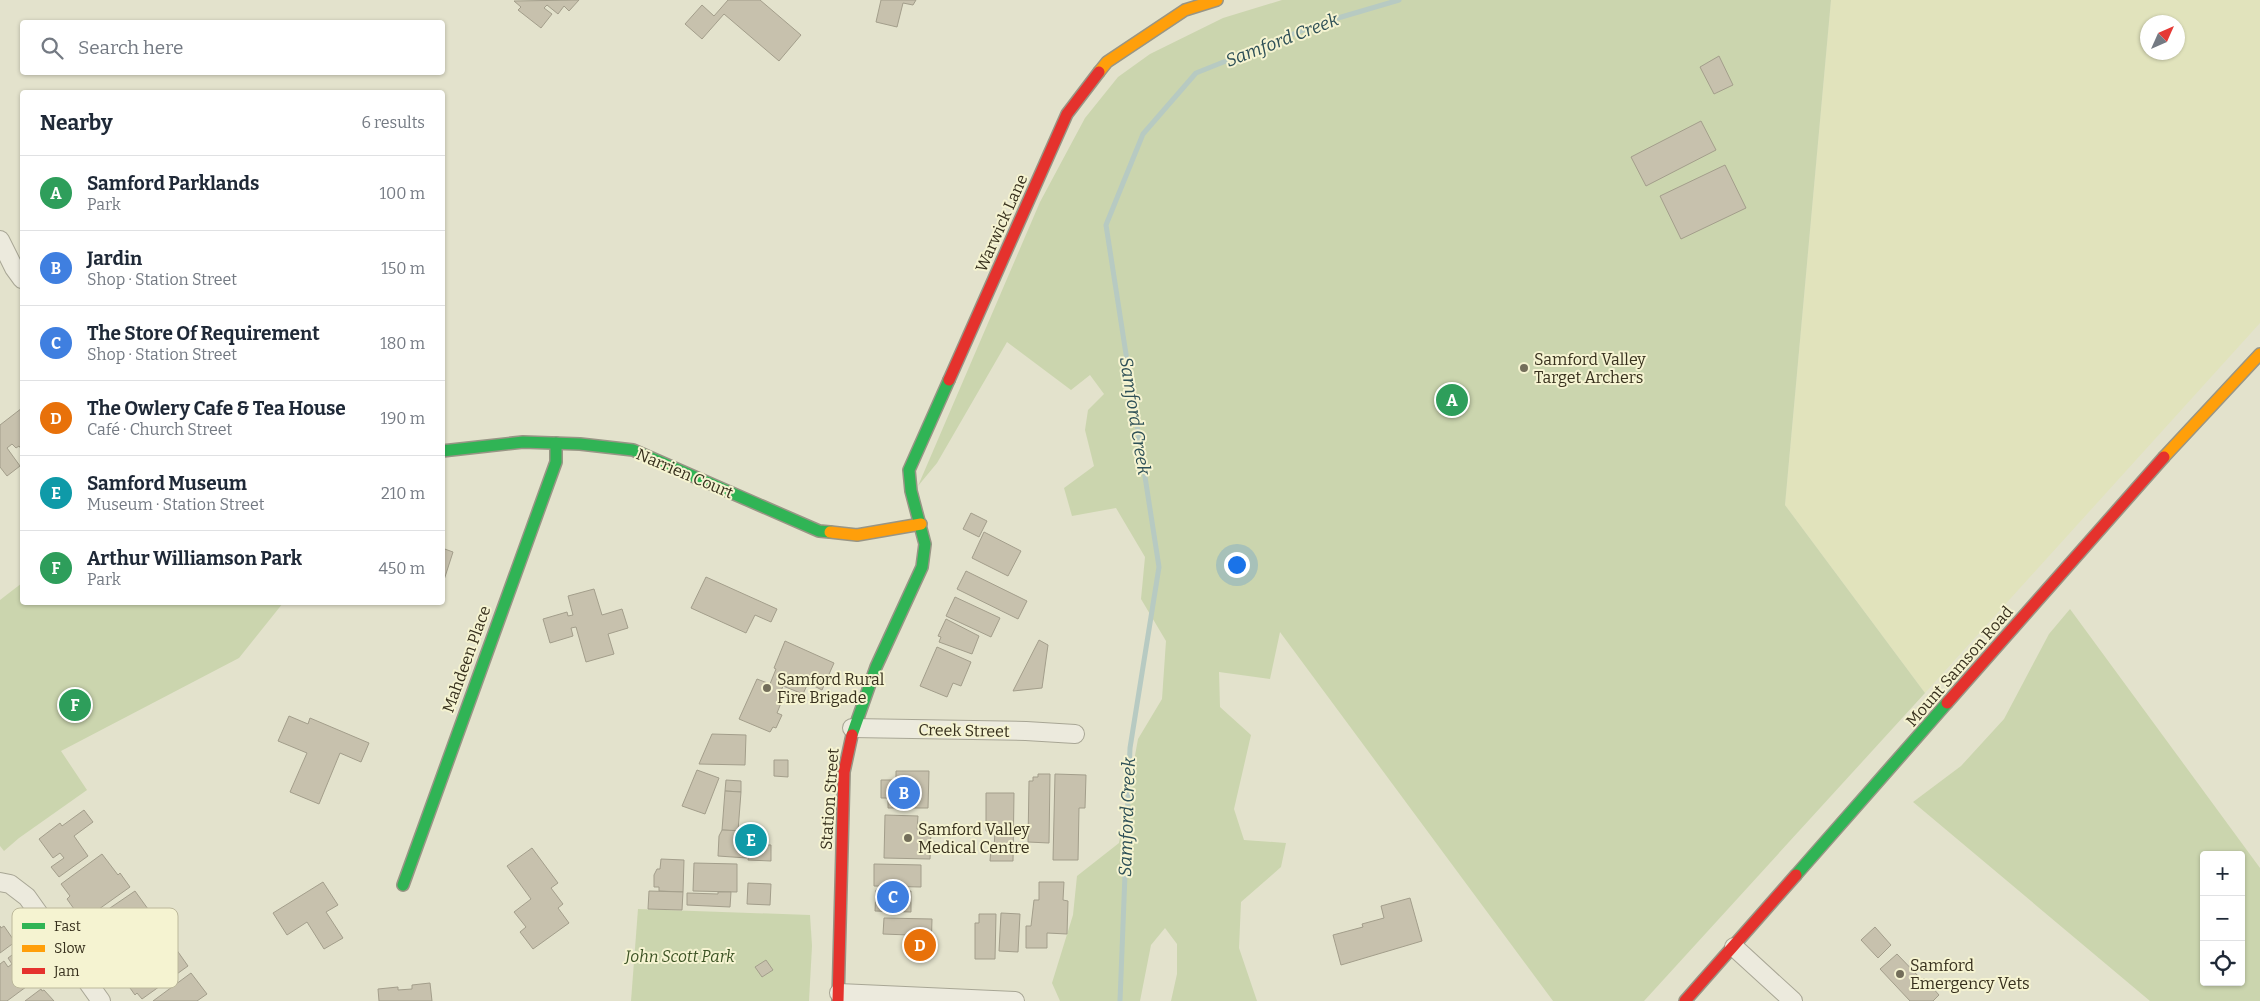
<!DOCTYPE html>
<meta charset="utf-8">
<style>
:root{--surface:#fff;--page:#f2f2f3;--text:#1f2937;--muted:#747a83;--line:#e0e1e3;--accent:#db2777}
body{margin:0;font-family:Bitter,serif;background:var(--page);color:var(--text)}
.controls{position:absolute;right:15px;bottom:15px;display:grid;overflow:hidden;border-radius:5px;box-shadow:0 1px 4px #0004}
.controls button{width:45px;height:45px;display:grid;place-items:center;padding:0;border:0;border-bottom:1px solid var(--line);background:var(--surface);color:var(--text);font:25px sans-serif}
.compass{position:absolute;left:2140px;top:15px;width:45px;height:45px;border-radius:50%;background:var(--surface);box-shadow:0 1px 4px #0004;rotate:45deg}
.you{position:absolute;left:1236px;top:564px;width:18px;height:18px;margin:-12px;border:4px solid #fff;border-radius:50%;background:#1a73e8;box-shadow:0 0 0 8px #1a73e833}
.badge{display:grid;place-items:center;width:32px;height:32px;border-radius:50%;background:var(--accent);color:#fff;font-size:16px;font-weight:700}
.pin{position:absolute;translate:-50% -50%;border:2px solid #fff;box-shadow:0 1px 5px #0006}
.list{margin:0;padding:0;list-style:none}
h2{display:flex;justify-content:space-between;align-items:center;height:65px;margin:0;padding:0 20px;font-size:21px}
h2 small{font-size:16px;font-weight:400;color:var(--muted)}
.list li{display:grid;grid-template-columns:32px 1fr auto;gap:15px;align-items:center;box-sizing:border-box;height:75px;padding:0 20px;border-top:1px solid var(--line)}
.list b{display:block;font-size:19px;white-space:nowrap}
.list p{margin:0;font-size:16px;white-space:nowrap;color:var(--muted)}
.list em{font-size:16px;font-style:normal;color:var(--muted)}
.icon{flex:none;width:28px;height:28px;fill:none;stroke:currentColor;stroke-width:2;stroke-linecap:round;stroke-linejoin:round}
.map{position:relative;flex:none;width:2260px;height:1001px;overflow:hidden}
.search{position:absolute;background:var(--surface);box-shadow:0 1px 4px #0004;left:20px;top:20px;width:425px;height:55px;display:flex;align-items:center;gap:12px;box-sizing:border-box;padding:0 18px;border-radius:5px;color:var(--muted);font-size:19px}
.panel{position:absolute;background:var(--surface);box-shadow:0 1px 4px #0004;left:20px;top:90px;width:425px;height:515px;border-radius:5px}
.map>svg:first-child{display:block}
.farmland{fill:#e1e3bc;fill-rule:evenodd}
.green{fill:#cbd5ae;fill-rule:evenodd}
.lines{fill:none;stroke-linecap:round;stroke-linejoin:round}
.stream{stroke:#b7cac2;stroke-width:5}
.building{fill:#c7c1ad;stroke:#a39e8b}
.street-casing{stroke:#a8a695;stroke-width:20}
.fast-casing{stroke:#989585;stroke-width:14}
.slow-casing{stroke:#989585;stroke-width:14}
.jam-casing{stroke:#989585;stroke-width:14}
.street{stroke:#eceadd;stroke-width:18}
.fast{stroke:#30b455;stroke-width:11}
.slow{stroke:#ff9f0a;stroke-width:11}
.jam{stroke:#e5322d;stroke-width:11}
.poi-dot{fill:#736e5a;stroke:#f5f3d1;stroke-width:2}
.labels{text-anchor:middle;stroke-width:4;stroke-linejoin:round;paint-order:stroke}
.street-label{font-size:16px;fill:#37301d;stroke:#f5f3d1}
.poi-label{font-size:16px;fill:#37301d;stroke:#f5f3d1;text-anchor:start}
.park-label{font-size:16px;font-style:italic;fill:#3c5324;stroke:#f5f3d1}
.water-label{font-size:18px;font-style:italic;fill:#2d4f56;stroke:#f5f3d1}
.key{fill:#f5f3d1;stroke:#bcb89b;stroke-width:1}
.key-label{font-size:14px;fill:#37301d}
</style>
<div class="map">
<svg width="2260" height="1001" viewBox="0 0 2260 1001">
<rect width="100%" height="100%" fill="#e3e2cc"/>
<path class="farmland" d="M1831,0H2260V323L1925,693L1785,505ZM2148,22H2178V52H2148Z"/>
<g class="green">
<polygon points="1282,0 1831,0 1785,505 1925,693 1644,1001 1553,1001 1280,632 1270,679 1219,672 1220,707 1251,735 1234,809 1244,840 1286,843 1281,867 1241,902 1239,948 1257,1001 1171,1001 1177,974 1177,944 1165,928 1151,945 1140,1001 1060,1001 1052,983 1073,915 1077,876 1119,843 1138,739 1162,699 1166,641 1141,599 1145,557 1116,508 1072,516 1064,488 1094,466 1085,430 1088,410 1104,394 1090,375 1071,390 1007,342 937,463 918,486 1040,202 1085,118 1118,77 1150,54 1223,18"/>
<polygon points="22,583 22,602 283,603 239,658 61,751 87,790 19,838 4,851 0,846 0,600"/>
<path d="M2070,609L2260,868V1001H2150L1913,802L1961,766L2004,719L2049,634ZM2204,855H2241V982H2204Z"/>
<polygon points="638,909 810,915 812,946 809,1001 631,1001"/>
</g>
<g class="lines">
<polyline class="stream" points="1120,1001 1130,748 1159,567 1106,225 1143,134 1196,73 1321,23 1399,0"/>
</g>
<g class="building">
<polygon points="579,0 569,11 564,6 558,14 547,5 544,8 552,14 541,28 518,10 521,7 514,1"/>
<polygon points="728,0 760,0 801,35 779,61 724,14 702,39 685,24 702,5 714,16"/>
<polygon points="881,0 916,0 913,5 903,3 897,27 876,22"/>
<polygon points="1719,56 1733,85 1714,94 1700,67"/>
<polygon points="1701,121 1716,150 1646,186 1631,157"/>
<polygon points="1725,165 1746,208 1681,239 1660,196"/>
<polygon points="22,408 22,450 19,446 16,448 12,444 7,448 20,466 7,476 0,467 0,425"/>
<polygon points="971,513 987,521 979,537 963,529"/>
<polygon points="984,532 1021,551 1008,576 972,558"/>
<polygon points="442,548 453,552 444,580 442,580"/>
<polygon points="966,571 1027,601 1018,619 957,589"/>
<polygon points="706,577 777,609 771,622 755,615 746,633 691,608"/>
<polygon points="594,589 602,615 622,609 628,628 608,634 614,654 586,662 576,627 571,628 573,636 550,643 543,619 567,612 568,616 573,615 568,596"/>
<polygon points="955,597 1000,618 991,637 946,616"/>
<polygon points="946,619 979,636 972,654 939,642 941,637 938,636"/>
<polygon points="1039,640 1048,645 1042,688 1013,691"/>
<polygon points="785,641 834,663 822,690 808,683 803,694 783,686 781,691 785,693 777,713 782,715 776,728 773,727 770,732 739,719 757,679 770,684 776,669 774,668"/>
<polygon points="937,647 971,662 961,686 953,683 947,697 920,686"/>
<polygon points="289,716 308,724 310,718 369,743 361,762 340,753 319,804 290,792 307,753 278,741"/>
<polygon points="712,734 746,735 745,765 699,764"/>
<polygon points="774,760 788,760 788,777 774,776"/>
<polygon points="697,770 719,778 705,814 682,806"/>
<polygon points="896,771 929,771 928,808 888,808 888,798 881,798 881,780 896,780"/>
<polygon points="1038,774 1050,774 1049,843 1028,842 1029,781 1033,781 1033,777 1038,777"/>
<polygon points="1055,774 1086,775 1085,808 1079,808 1078,860 1053,860"/>
<polygon points="726,780 741,781 741,792 725,791"/>
<polygon points="725,791 741,792 738,831 722,830"/>
<polygon points="986,793 1014,793 1013,861 990,861 991,848 994,848 995,831 986,831"/>
<polygon points="84,810 93,822 74,836 88,856 59,877 51,867 64,858 60,853 53,858 39,839 60,823 62,826"/>
<polygon points="885,815 918,816 917,829 931,829 930,859 884,858"/>
<polygon points="722,830 748,831 747,858 718,856 719,836"/>
<polygon points="749,844 771,845 771,861 748,860"/>
<polygon points="532,848 558,883 551,888 563,904 558,908 569,923 533,949 520,932 526,927 514,912 531,899 507,866"/>
<polygon points="102,854 118,875 120,873 130,887 85,919 82,914 79,916 67,899 70,896 61,884"/>
<polygon points="661,859 684,860 683,892 659,891 659,887 654,887 654,875 657,869 660,869"/>
<polygon points="694,863 737,864 737,892 693,891"/>
<polygon points="874,864 921,865 921,887 874,886"/>
<polygon points="323,882 338,905 326,912 343,938 324,949 307,922 287,935 273,913"/>
<polygon points="1039,882 1064,882 1063,900 1068,901 1067,934 1047,933 1047,948 1026,948 1026,926 1031,926 1034,900 1039,900"/>
<polygon points="748,883 771,884 770,905 747,904"/>
<polygon points="876,890 911,891 911,912 875,911"/>
<polygon points="135,891 148,909 140,915 142,918 133,925 143,938 117,957 107,943 104,945 88,923"/>
<polygon points="649,891 683,892 682,910 648,909"/>
<polygon points="718,892 731,892 730,907 687,905 687,893 718,894"/>
<polygon points="1410,898 1422,941 1341,965 1333,935 1363,927 1362,924 1384,918 1381,906"/>
<polygon points="1001,913 1020,914 1018,952 999,951"/>
<polygon points="979,914 996,914 995,959 975,959 975,923 979,923"/>
<polygon points="884,918 932,919 931,955 908,954 909,935 883,934"/>
<polygon points="0,926 1,928 4,926 15,942 0,953"/>
<polygon points="1875,927 1891,945 1878,958 1861,940"/>
<polygon points="164,932 188,966 142,999 137,993 135,995 120,974 123,972 118,965"/>
<polygon points="23,947 35,964 25,971 27,974 24,976 30,984 7,1001 0,1001 0,964 4,961 8,967 12,964 8,958"/>
<polygon points="1897,954 1922,980 1924,978 1939,995 1933,1001 1910,1001 1880,969"/>
<polygon points="766,960 773,970 762,977 755,967"/>
<polygon points="191,973 207,994 197,1001 153,1001"/>
<polygon points="430,983 432,1001 379,1001 378,989 398,987 398,990 412,989 412,985"/>
<polygon points="41,989 42,991 44,990 54,1001 25,1001"/>
</g>
<g class="lines">
<g class="street-casing">
<g id="street">
<polyline points="0,240 14,268 22,279"/>
<polyline points="852,728 1026,731 1075,734"/>
<polyline points="0,882 10,884 27,897 101,1001"/>
<polyline points="1734,947 1793,1001"/>
<polyline points="839,993 1015,1001"/>
</g>
</g>
<g class="fast-casing">
<g id="fast">
<polyline points="442,451 523,442 580,444 633,450 819,531 830,532"/>
<polyline points="852,735 876,667 922,567 925,544 911,491 909,470 949,380"/>
<polyline points="1796,875 1947,703"/>
<polyline points="403,885 556,462 556,443"/>
</g>
</g>
<g class="slow-casing">
<g id="slow">
<polyline points="1099,72 1107,62 1185,10 1217,0"/>
<polyline points="2164,457 2260,354"/>
<polyline points="830,532 857,535 921,524"/>
</g>
</g>
<g class="jam-casing">
<g id="jam">
<polyline points="949,380 1067,114 1099,72"/>
<polyline points="1947,703 2164,457"/>
<polyline points="838,1001 844,772 852,735"/>
<polyline points="1685,1001 1796,875"/>
</g>
</g>
<use href="#street" class="street"/>
<use href="#fast" class="fast"/>
<use href="#slow" class="slow"/>
<use href="#jam" class="jam"/>
</g>
<g class="poi-dot">
<circle cx="1524" cy="368" r="5"/>
<circle cx="767" cy="688" r="5"/>
<circle cx="908" cy="838" r="5"/>
<circle cx="1900" cy="974" r="5"/>
</g>
<g class="labels">
<g class="street-label">
<text transform="translate(1001 223) rotate(-66)" y="6">Warwick Lane</text>
<text transform="translate(685 473) rotate(23)" y="6">Narrien Court</text>
<text transform="translate(466 659) rotate(-70)" y="6">Mahdeen Place</text>
<text transform="translate(1959 666) rotate(-49)" y="6">Mount Samson Road</text>
<text transform="translate(964 730) rotate(1)" y="6">Creek Street</text>
<text transform="translate(829 799) rotate(-86)" y="6">Station Street</text>
</g>
<g class="poi-label">
<text x="1534" y="365">Samford Valley<tspan x="1534" dy="18">Target Archers</tspan></text>
<text x="777" y="685">Samford Rural<tspan x="777" dy="18">Fire Brigade</tspan></text>
<text x="918" y="835">Samford Valley<tspan x="918" dy="18">Medical Centre</tspan></text>
<text x="1910" y="971">Samford<tspan x="1910" dy="18">Emergency Vets</tspan></text>
</g>
<g class="park-label">
<text x="680" y="962">John Scott Park</text>
</g>
<g class="water-label">
<text transform="translate(1282 40) rotate(-21)" y="6">Samford Creek</text>
<text transform="translate(1135 416) rotate(81)" y="6">Samford Creek</text>
<text transform="translate(1127 817) rotate(-88)" y="6">Samford Creek</text>
</g>
</g>
<rect x="12" y="908" width="166" height="80" rx="8" class="key"/>
<rect x="22" y="923" width="23" height="6" fill="#30b455"/>
<rect x="22" y="945" width="23" height="7" fill="#ff9f0a"/>
<rect x="22" y="968" width="23" height="6" fill="#e5322d"/>
<g class="key-label">
<text x="54" y="931">Fast</text>
<text x="54" y="953">Slow</text>
<text x="54" y="976">Jam</text>
</g>
</svg>
<div class="controls">
<button>+</button>
<button>−</button>
<button><svg class="icon" aria-label="locate" viewBox="0 0 24 24"><circle cx="12" cy="12" r="6"/><path d="M12 2v4M12 18v4M2 12h4M18 12h4"/></svg></button>
</div>
<svg class="compass" viewBox="-18 -18 36 36"><path d="M0-13l5 13h-10z" fill="#e53935"/><path d="M0 13l5-13h-10z" fill="#747a83"/></svg>
<div class="you"></div>
<div class="pin badge" style="left:1452px;top:400px;background:#2e9e5b">A</div>
<div class="pin badge" style="left:904px;top:793px;background:#3f7fe0">B</div>
<div class="pin badge" style="left:893px;top:897px;background:#3f7fe0">C</div>
<div class="pin badge" style="left:920px;top:945px;background:#e8710a">D</div>
<div class="pin badge" style="left:751px;top:840px;background:#0f9aa8">E</div>
<div class="pin badge" style="left:75px;top:705px;background:#2e9e5b">F</div>
<div class="search"><svg class="icon" aria-label="search" viewBox="0 0 24 24"><circle cx="10" cy="10" r="6"/><path d="M15 15l6 6"/></svg>Search here</div>
<section class="panel">
<h2>Nearby<small>6 results</small></h2>
<ul class="list">
<li><span class="badge" style="background:#2e9e5b">A</span><div><b>Samford Parklands</b><p>Park</p></div><em>100 m</em></li>
<li><span class="badge" style="background:#3f7fe0">B</span><div><b>Jardin</b><p>Shop · Station Street</p></div><em>150 m</em></li>
<li><span class="badge" style="background:#3f7fe0">C</span><div><b>The Store Of Requirement</b><p>Shop · Station Street</p></div><em>180 m</em></li>
<li><span class="badge" style="background:#e8710a">D</span><div><b>The Owlery Cafe &amp; Tea House</b><p>Café · Church Street</p></div><em>190 m</em></li>
<li><span class="badge" style="background:#0f9aa8">E</span><div><b>Samford Museum</b><p>Museum · Station Street</p></div><em>210 m</em></li>
<li><span class="badge" style="background:#2e9e5b">F</span><div><b>Arthur Williamson Park</b><p>Park</p></div><em>450 m</em></li>
</ul>
</section>
</div>
